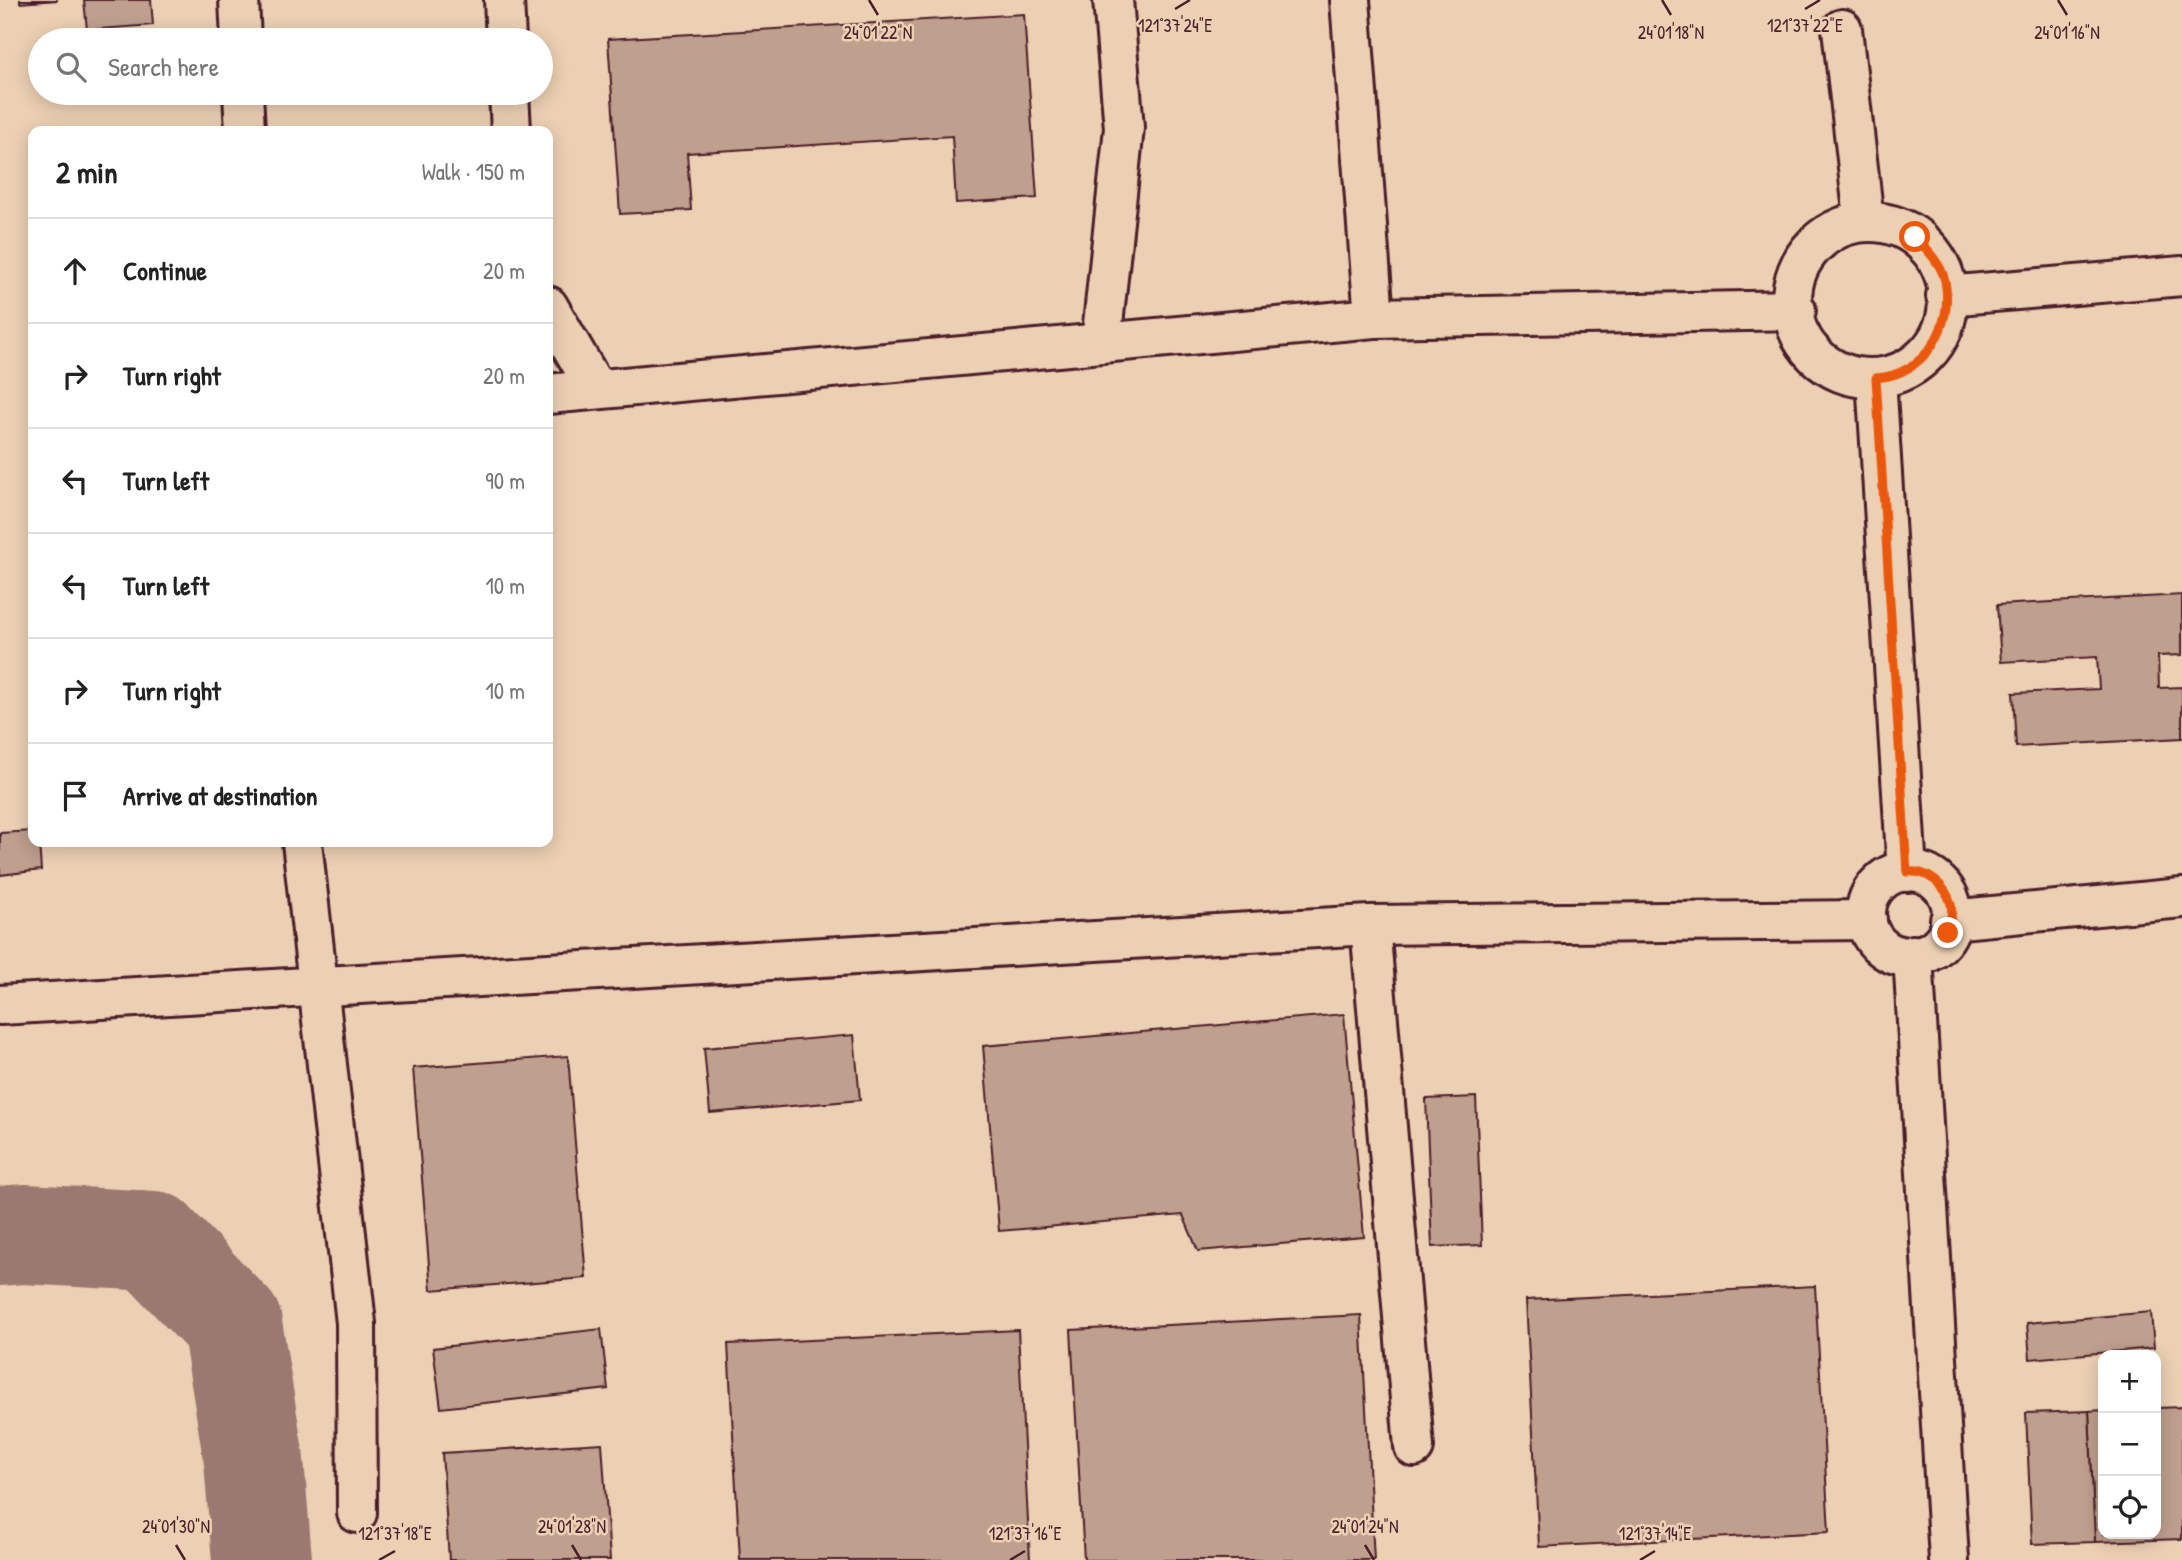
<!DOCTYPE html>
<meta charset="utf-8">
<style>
:root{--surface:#fff;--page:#f6f6f6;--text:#222;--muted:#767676;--line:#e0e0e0}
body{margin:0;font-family:"Patrick Hand",sans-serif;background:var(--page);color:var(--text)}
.controls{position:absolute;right:21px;bottom:21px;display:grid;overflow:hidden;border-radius:14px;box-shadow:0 4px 18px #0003}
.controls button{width:63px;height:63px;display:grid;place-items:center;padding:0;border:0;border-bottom:2px solid var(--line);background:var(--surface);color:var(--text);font:35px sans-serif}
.stop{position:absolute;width:21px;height:21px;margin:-16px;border:5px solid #ea580c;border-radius:50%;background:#fff}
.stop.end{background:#ea580c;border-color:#fff;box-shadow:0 2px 7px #0008}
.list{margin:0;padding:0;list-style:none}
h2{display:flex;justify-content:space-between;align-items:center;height:91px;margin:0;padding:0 28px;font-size:30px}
h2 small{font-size:23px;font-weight:400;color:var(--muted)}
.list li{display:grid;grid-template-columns:46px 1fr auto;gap:21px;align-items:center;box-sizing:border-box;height:105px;padding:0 28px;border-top:2px solid var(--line)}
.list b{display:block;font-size:26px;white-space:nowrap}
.list em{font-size:23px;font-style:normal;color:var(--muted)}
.icon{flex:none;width:38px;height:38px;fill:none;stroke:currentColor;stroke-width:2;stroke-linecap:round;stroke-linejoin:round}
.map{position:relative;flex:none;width:2182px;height:1560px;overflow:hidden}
.search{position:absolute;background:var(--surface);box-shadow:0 4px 18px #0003;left:28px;top:28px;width:525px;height:77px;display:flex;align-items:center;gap:18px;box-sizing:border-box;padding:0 24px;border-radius:38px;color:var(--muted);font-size:26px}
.panel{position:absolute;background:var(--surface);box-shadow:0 4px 18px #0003;left:28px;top:126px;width:525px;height:721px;border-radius:14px}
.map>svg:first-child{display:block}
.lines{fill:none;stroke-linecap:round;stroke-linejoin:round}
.taxiway{stroke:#9b786f;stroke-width:100}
.building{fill:#bf9f8d;stroke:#4a1f2b;stroke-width:2}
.minor-casing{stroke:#4a1f2b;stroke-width:44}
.minor{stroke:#ecd0b3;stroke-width:38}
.route{stroke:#ea580c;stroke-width:9}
.ticks{fill:none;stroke:#4a1f2b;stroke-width:2.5}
.ticks-label{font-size:18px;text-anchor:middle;fill:#4a1f2b;stroke:#ecd0b3;stroke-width:5;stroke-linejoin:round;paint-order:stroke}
</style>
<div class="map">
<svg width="2182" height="1560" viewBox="0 0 2182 1560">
<rect width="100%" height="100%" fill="#ecd0b3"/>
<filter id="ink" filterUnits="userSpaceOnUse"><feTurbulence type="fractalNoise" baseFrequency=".0143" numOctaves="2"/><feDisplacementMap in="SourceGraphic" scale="14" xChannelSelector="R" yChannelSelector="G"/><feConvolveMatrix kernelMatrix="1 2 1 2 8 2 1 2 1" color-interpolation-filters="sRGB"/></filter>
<g filter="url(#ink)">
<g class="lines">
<polyline class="taxiway" points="0,1236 24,1234 153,1241 232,1324 254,1461 262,1560"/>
</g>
<g class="building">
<polygon points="20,0 58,0 20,3"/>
<polygon points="84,0 151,0 153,25 87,30"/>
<polygon points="1024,14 1037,198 956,203 952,136 687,153 691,210 620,214 608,39"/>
<polygon points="2182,595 2182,655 2158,656 2159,688 2182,687 2182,738 2016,747 2013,693 2099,689 2097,657 2001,662 1997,605"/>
<polygon points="33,831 33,842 39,842 41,870 0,875 0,833"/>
<polygon points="1344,1014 1364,1237 1198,1251 1183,1215 999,1231 983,1046"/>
<polygon points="854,1035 860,1100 710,1113 704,1048"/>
<polygon points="568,1056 586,1278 431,1290 413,1068"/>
<polygon points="1476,1097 1482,1245 1432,1247 1426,1099"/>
<polygon points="1815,1286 1829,1532 1539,1547 1526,1300"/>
<polygon points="2151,1312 2154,1348 2030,1359 2027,1323"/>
<polygon points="1361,1315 1374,1560 1084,1560 1071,1330"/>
<polygon points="601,1329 608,1389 441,1408 433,1348"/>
<polygon points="1018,1330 1030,1560 740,1560 728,1344"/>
<polygon points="2182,1407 2182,1539 2095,1542 2089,1411 2103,1410 2103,1534 2156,1534 2156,1408"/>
<polygon points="2089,1411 2095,1542 2032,1544 2026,1413"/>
<polygon points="602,1443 610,1560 449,1560 442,1453"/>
</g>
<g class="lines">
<g class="minor-casing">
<g id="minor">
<polyline points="239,0 241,40"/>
<polyline points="504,0 506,40"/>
<polyline points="1350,0 1374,318"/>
<polyline points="1842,29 1864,220"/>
<polyline points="243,93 245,131"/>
<polyline points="509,93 511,131"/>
<circle cx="1870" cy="300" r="78"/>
<polyline points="1946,296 2182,276"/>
<polyline points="548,306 596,389"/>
<polyline points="1101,343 1124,128 1113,0"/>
<polyline points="1876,378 1907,872"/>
<polyline points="548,394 1374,318 1796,310"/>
<polyline points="302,842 356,1323 357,1513"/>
<circle cx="1909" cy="914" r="43"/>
<polyline points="1950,920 2182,898"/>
<polyline points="1370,925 1414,1447"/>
<polyline points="1913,955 1949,1560"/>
<polyline points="0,1005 1370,925 1867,920"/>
</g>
</g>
<use href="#minor" class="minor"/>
</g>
</g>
<g class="lines" filter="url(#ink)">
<path class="route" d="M1915,237C1927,250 1941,263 1945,281C1954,326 1925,375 1876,378L1907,872C1927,870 1946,885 1951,904C1953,913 1950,924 1948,933"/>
</g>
<path class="ticks" d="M869,0L878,15M1662,0L1671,15M2058,0L2067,15M1175,9L1190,0M1805,9L1820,0M176,1545L185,1560M572,1545L581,1560M1365,1545L1374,1560M379,1560L395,1551M1010,1560L1025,1551M1640,1560L1655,1551"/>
<g class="ticks-label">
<text x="1805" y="32">121°37'22"E</text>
<text x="1175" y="32">121°37'24"E</text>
<text x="1671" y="39">24°01'18"N</text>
<text x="2067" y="39">24°01'16"N</text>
<text x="878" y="39">24°01'22"N</text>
<text x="176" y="1533">24°01'30"N</text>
<text x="572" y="1533">24°01'28"N</text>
<text x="1365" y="1533">24°01'24"N</text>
<text x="395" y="1540">121°37'18"E</text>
<text x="1025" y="1540">121°37'16"E</text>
<text x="1655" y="1540">121°37'14"E</text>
</g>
</svg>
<div class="controls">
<button>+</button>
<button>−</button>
<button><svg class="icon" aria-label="locate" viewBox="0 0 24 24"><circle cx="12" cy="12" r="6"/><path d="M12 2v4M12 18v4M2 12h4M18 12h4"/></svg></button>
</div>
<div class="stop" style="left:1915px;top:237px"></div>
<div class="stop end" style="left:1948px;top:933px"></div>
<div class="search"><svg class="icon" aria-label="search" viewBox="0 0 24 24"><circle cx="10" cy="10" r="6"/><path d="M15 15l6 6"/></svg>Search here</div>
<section class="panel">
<h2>2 min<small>Walk · 150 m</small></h2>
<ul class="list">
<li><svg class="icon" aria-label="ahead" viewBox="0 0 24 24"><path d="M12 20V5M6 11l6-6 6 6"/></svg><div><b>Continue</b></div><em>20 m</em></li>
<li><svg class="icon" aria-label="right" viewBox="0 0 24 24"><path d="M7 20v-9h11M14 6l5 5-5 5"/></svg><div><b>Turn right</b></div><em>20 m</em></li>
<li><svg class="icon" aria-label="left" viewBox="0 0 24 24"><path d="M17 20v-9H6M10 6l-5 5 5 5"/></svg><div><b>Turn left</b></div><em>90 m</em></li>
<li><svg class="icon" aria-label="left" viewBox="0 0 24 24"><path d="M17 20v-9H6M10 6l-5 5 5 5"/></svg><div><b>Turn left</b></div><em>10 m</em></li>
<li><svg class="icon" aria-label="right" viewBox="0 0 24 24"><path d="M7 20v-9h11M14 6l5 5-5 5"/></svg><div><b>Turn right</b></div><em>10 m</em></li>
<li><svg class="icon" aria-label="arrive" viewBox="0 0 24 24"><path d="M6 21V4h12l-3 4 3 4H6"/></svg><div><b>Arrive at destination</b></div></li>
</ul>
</section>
</div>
